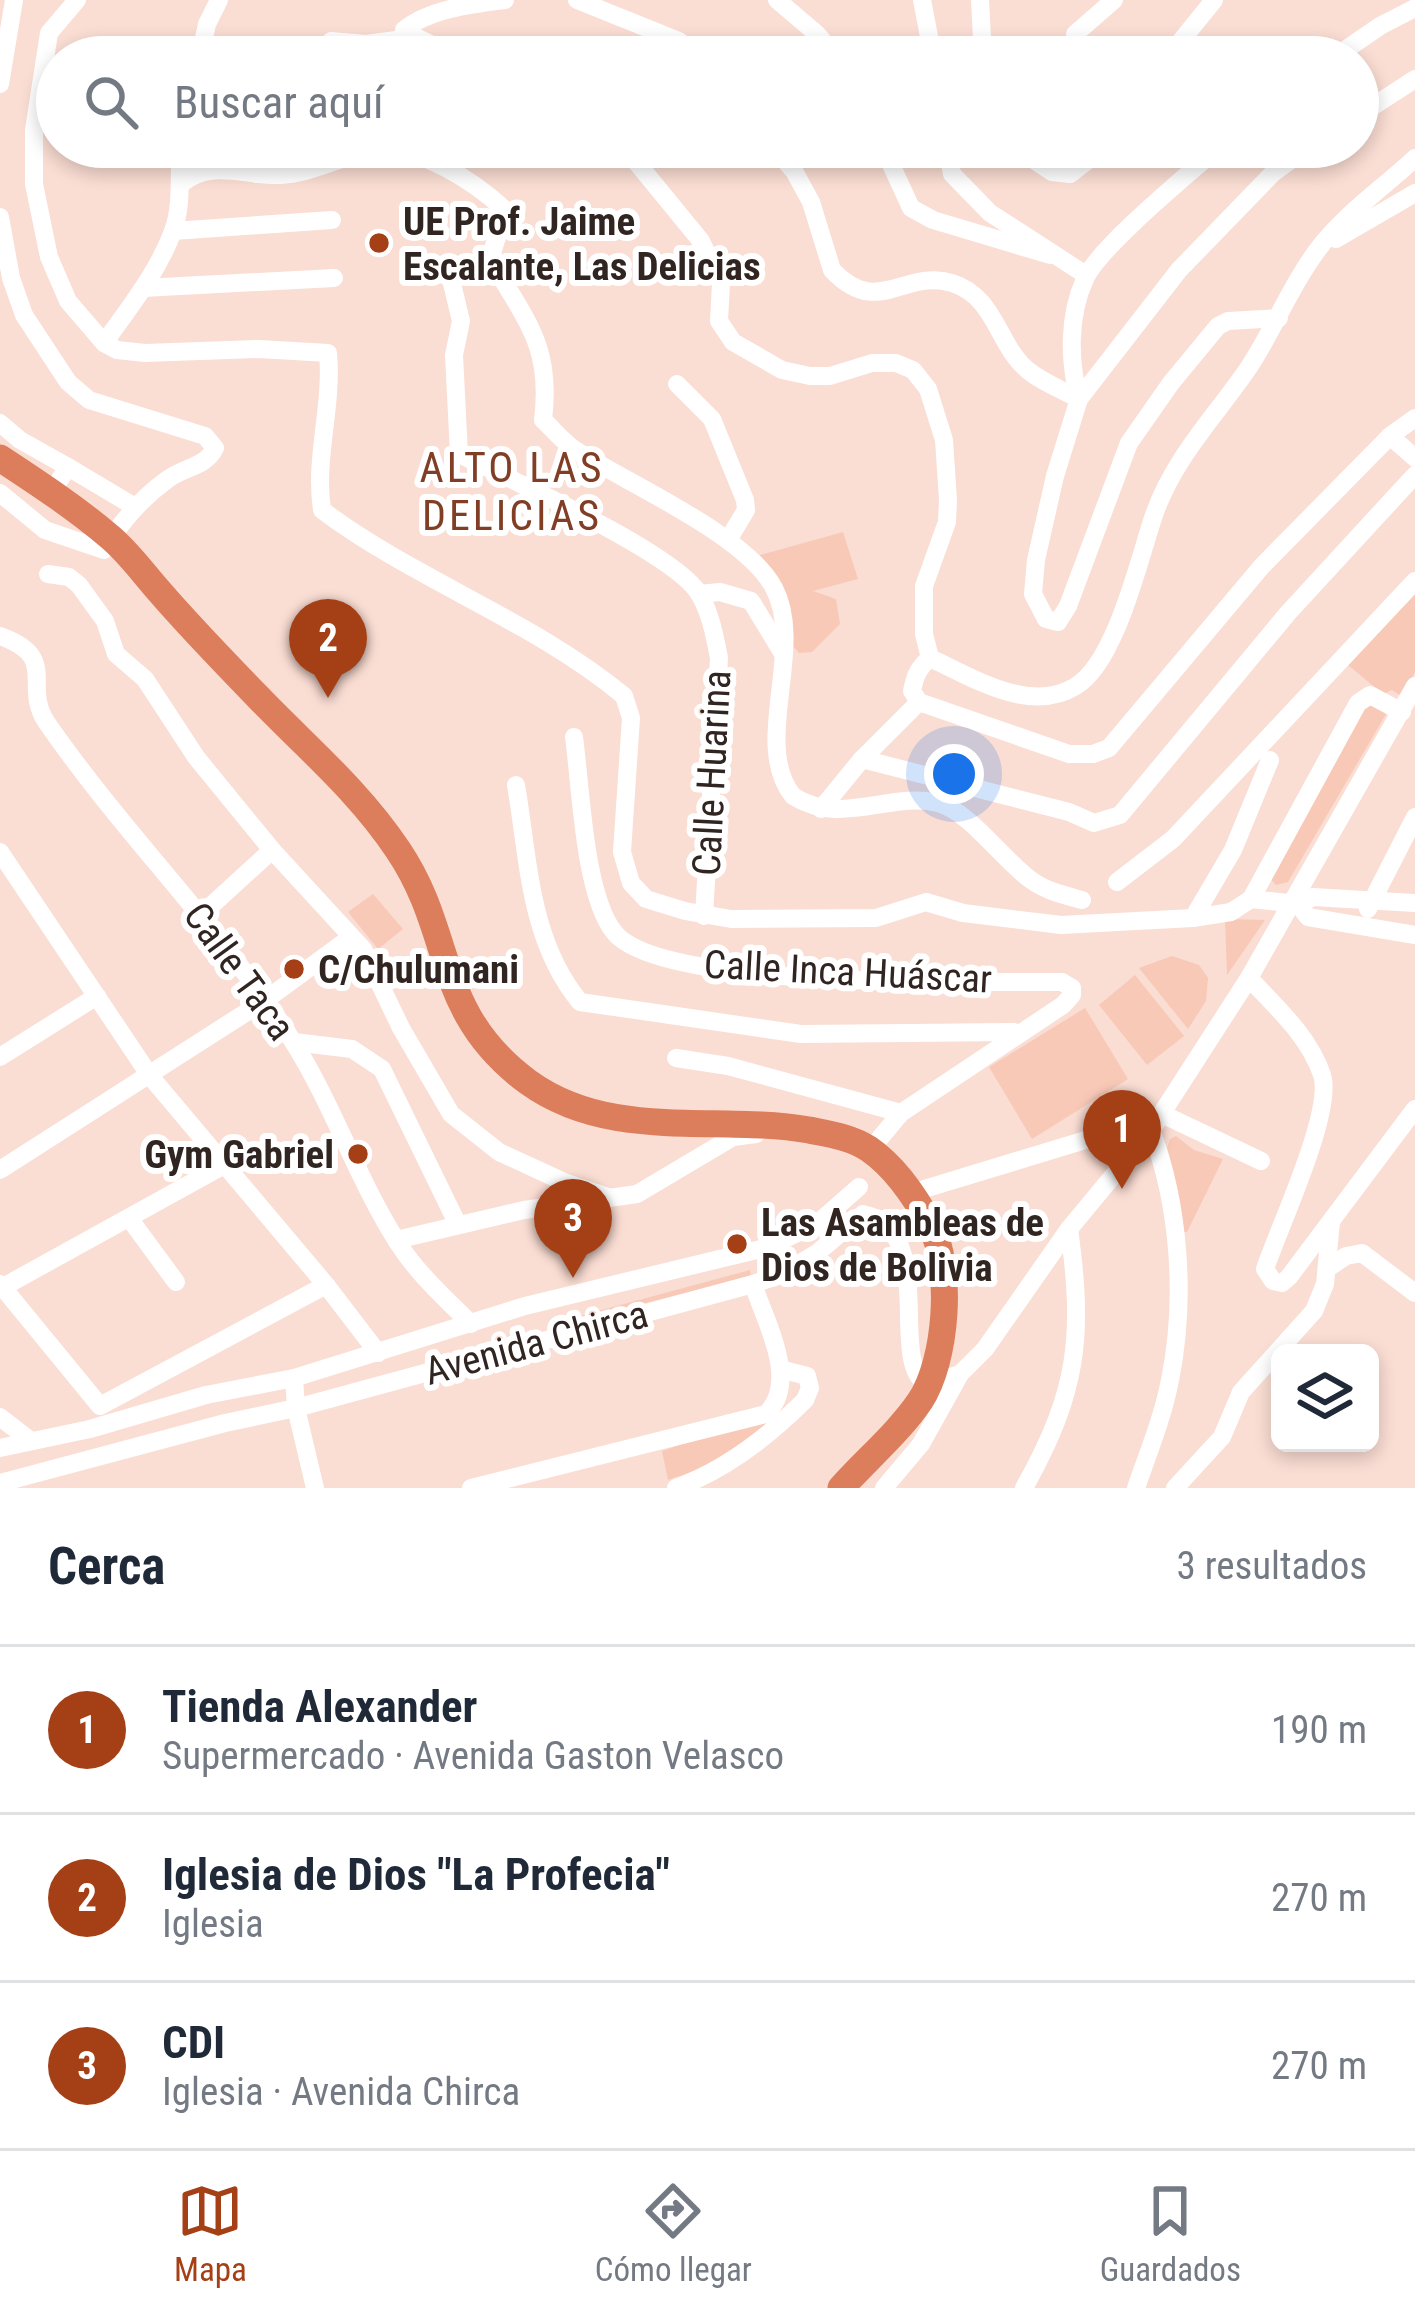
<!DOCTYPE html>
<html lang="es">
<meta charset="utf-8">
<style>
:root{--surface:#fff;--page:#f2f2f3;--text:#1f2937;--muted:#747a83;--line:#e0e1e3;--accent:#a54016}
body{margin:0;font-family:"Roboto Condensed",sans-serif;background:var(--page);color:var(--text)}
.controls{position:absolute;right:36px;bottom:36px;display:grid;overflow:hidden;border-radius:18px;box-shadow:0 6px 18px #0003}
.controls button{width:108px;height:108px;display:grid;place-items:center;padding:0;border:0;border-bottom:3px solid var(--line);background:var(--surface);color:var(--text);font:60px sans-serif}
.you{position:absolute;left:954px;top:774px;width:42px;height:42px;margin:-30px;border:9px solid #fff;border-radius:50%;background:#1a73e8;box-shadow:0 0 0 18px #1a73e833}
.badge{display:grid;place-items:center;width:78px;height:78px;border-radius:50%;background:var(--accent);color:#fff;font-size:39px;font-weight:700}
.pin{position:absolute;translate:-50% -99px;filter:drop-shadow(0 3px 6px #0008)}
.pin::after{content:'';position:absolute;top:63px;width:42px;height:36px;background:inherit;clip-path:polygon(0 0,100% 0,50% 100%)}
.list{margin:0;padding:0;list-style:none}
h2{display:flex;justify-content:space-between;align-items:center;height:156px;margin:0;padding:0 48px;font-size:51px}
h2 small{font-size:39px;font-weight:400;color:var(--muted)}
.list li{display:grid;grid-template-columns:78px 1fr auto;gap:36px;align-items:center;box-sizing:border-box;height:168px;padding:0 48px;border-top:3px solid var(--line)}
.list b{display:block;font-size:45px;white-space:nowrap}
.list p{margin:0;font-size:39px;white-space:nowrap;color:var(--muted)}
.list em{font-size:39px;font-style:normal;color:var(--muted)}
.icon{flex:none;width:66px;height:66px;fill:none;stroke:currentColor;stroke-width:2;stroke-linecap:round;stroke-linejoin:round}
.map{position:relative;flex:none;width:1415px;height:1488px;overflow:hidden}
.search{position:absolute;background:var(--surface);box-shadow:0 6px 18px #0003;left:36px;right:36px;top:36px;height:132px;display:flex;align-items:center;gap:30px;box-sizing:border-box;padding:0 42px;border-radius:66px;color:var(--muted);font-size:45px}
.sheet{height:660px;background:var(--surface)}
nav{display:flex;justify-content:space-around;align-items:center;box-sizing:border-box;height:168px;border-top:3px solid var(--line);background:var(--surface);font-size:33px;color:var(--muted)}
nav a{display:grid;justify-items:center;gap:6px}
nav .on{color:var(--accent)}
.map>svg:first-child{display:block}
.green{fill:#f9c9b8}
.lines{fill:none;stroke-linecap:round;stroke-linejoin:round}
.minor{stroke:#fff;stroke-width:18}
.highway{stroke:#dc7d5b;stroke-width:27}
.poi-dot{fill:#a54016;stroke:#fff;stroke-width:4.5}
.labels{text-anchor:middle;stroke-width:12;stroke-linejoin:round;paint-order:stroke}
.poi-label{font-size:39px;font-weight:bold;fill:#302521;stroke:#fff;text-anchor:start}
.street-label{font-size:39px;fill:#302521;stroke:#fff}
.neighbourhood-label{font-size:42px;letter-spacing:3px;fill:#813e25;stroke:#fff}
</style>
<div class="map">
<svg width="1415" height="1488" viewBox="0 0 1415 1488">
<rect width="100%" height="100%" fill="#faddd3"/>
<g class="green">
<polygon points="843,532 858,579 813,591 836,599 840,624 812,652 799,653 791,644 788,600 780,602 760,555"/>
<polygon points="1415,593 1415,672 1401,696 1392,690 1383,694 1348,665"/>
<polygon points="1368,702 1381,703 1386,714 1288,882 1276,885 1269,877"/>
<polygon points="373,894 403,929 378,949 348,912"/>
<polygon points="1225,919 1265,920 1227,975"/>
<polygon points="1172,956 1199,965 1208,978 1206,1001 1188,1029 1139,968"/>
<polygon points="1135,975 1184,1036 1147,1065 1099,1005"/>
<polygon points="1085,1008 1128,1079 1032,1139 989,1067"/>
<polygon points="1176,1136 1194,1150 1223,1159 1187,1232 1180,1232 1167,1148 1170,1139"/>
<polygon points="750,1270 751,1276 555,1326 554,1323"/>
<path d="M785,1409C759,1442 707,1468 668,1480L662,1451Z"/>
</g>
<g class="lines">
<g class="minor">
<path d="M77,0L49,33L34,130V184L49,257L68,301L104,343L117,350L145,353L259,349L328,353C333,407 314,458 322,510C415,580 534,621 624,696L631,718L622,852L631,883L646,899L685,911L731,919L876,918L926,902L963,913L1061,925L1193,918L1231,912L1251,899L1298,904L1313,897L1415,903"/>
<polyline points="577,0 679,41 699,57"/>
<polyline points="777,0 817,34 836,57"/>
<polyline points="922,0 933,57"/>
<polyline points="980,0 983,57"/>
<polyline points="1075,34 1114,0"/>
<polyline points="200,57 207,24 219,0"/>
<polyline points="316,57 331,41 366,44 404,39"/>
<path d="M457,57L418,38L404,39V30C429,9 473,4 505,0"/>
<polyline points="1168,57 1214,0"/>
<polyline points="1335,57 1380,26 1415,8"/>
<polyline points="0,84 14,0"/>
<polyline points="1358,116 1415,79"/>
<polyline points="254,147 256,174"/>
<polyline points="624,147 701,241 721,283 719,321 733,342 782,370 810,376 830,376 872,363 896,363 913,370 928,389 944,440 948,500 947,522 924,586 924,634 930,658"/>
<path d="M773,147L794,171L811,202L832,270C878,319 905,268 952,283C997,297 997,347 1030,372C1044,383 1063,390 1079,399"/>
<polyline points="883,147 911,208 933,220 1050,255"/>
<polyline points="947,147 952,174 990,213 1086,275"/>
<polyline points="1014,147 1052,172 1070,174 1105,147"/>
<path d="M181,184C211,159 244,176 280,175C311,174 340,156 371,151C416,143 474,181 505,210C504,228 490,245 492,262C527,322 552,347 543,420C554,430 565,444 577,451C629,484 746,535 774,588C806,648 751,744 793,796C841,827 891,791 938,803C968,810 1004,861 1031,880C1046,891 1064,895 1082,900"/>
<path d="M0,217L11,278L24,315L68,382L89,400L205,436L215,448C206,467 184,467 168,479C143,497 120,523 104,550L45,530L0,493"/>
<polyline points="173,231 332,220"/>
<polyline points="1336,239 1415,193"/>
<path d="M449,271L461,321L454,355L459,454C509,479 676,553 700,595C711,615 715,637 719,658L704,916"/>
<polyline points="143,288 334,278"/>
<polyline points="1279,318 1228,321 1218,326 1171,383 1129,443 1068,606 1058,622 1046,619 1033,594 1036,560 1055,476 1079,399 1179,270 1273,173 1309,147"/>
<path d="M104,343C129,308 158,272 173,231C183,204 178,175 181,147"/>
<polyline points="677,384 712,419 745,500 746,510 728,540"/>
<path d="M1079,399C1069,361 1068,316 1085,279C1099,247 1190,173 1219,147"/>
<polyline points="0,423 20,440 68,467 51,493"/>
<polyline points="1390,436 1415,458"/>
<polyline points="68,467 135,507"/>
<polyline points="48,574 69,577 79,585 105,621 116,654 145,679 196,757 272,850 363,949 401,1028 451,1114 499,1152 564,1182 608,1197"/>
<polyline points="699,594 720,592 751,601 782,652"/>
<path d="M0,636C61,658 21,685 47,723C123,833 220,927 292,1040C333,1104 357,1179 398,1243C417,1273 446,1299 471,1324"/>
<path d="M930,658C972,677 1030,715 1076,686C1116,662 1139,559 1154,515C1174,458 1214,418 1247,370C1273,332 1289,288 1316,252C1342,216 1383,188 1415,158"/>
<polyline points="919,702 1069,754 1093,754 1109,748 1262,566 1390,436 1415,418"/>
<path d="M919,702L912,691C915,676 918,668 930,658"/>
<path d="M574,737C581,788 584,894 614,932C660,991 981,981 1062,982L1072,988V995L1063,1005L901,1113L870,1150"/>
<polyline points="862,759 1069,812 1094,823 1120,815 1288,613 1415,475"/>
<path d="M516,785C529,861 529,940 580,1002L801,1034L1014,1032"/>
<polyline points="821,809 862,759 919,702"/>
<polyline points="0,852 150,1076 326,1285 378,1353"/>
<polyline points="1117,882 1173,839 1415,581"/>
<polyline points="1251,899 1358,703 1370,695 1402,712"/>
<polyline points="1298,904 1308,917 1415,935"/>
<polyline points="1368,909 1415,817"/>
<polyline points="201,915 272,850"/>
<polyline points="1193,918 1233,850 1270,760"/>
<path d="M1249,978C1276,1007 1309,1036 1322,1075C1334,1111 1279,1227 1265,1269L1273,1281L1282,1283L1289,1277L1415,1109"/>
<polyline points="294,1042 352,1049 382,1069 458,1225"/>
<polyline points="0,1057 97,996"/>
<polyline points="676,1058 728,1066 901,1113"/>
<polyline points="1162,1114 1261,1161"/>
<polyline points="0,1170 264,1001 350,938"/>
<polyline points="911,1193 1125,1128"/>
<polyline points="129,1218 176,1282"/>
<polyline points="396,1240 524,1210 637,1194 733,1137 756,1134"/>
<polyline points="1328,1268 1346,1256 1362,1253 1415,1293"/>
<polyline points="0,1284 100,1406 326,1285"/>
<polyline points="3,1287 224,1165"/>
<polyline points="294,1378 296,1408 315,1488"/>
<polyline points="0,1417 31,1441"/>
<polyline points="0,1448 90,1429 206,1395 294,1378 525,1306 769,1247 819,1222 859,1187"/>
<path d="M0,1483L225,1423L296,1408L753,1284L780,1275L817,1253L863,1214C939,1231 887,1363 927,1384L960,1374L985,1349L1069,1229L1151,1130L1249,978L1415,686"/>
<path d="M471,1488L766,1414C800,1382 765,1321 753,1284"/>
<path d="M676,1488C725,1470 768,1437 805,1400L810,1388L807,1376L780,1369"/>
<polyline points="884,1488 921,1444 960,1374"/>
<path d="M1024,1488C1078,1392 1084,1336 1069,1229"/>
<path d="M1136,1488C1148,1453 1163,1417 1170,1380C1186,1301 1180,1206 1151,1130"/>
<polyline points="1175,1488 1222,1437 1241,1392 1314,1311 1325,1284 1331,1222"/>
</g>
<path class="highway" d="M0,458C38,483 76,508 110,537C129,553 143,573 159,591C190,627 224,662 258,697C306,747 359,791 398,850C455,934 433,1012 528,1082C611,1142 715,1114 809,1130C829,1134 851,1137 869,1149C895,1167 916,1198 931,1226C953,1269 947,1360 920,1401C899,1432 866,1460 841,1488"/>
</g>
<g class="poi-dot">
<circle cx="379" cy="243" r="12"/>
<circle cx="294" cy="969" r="12"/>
<circle cx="358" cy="1154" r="12"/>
<circle cx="737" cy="1244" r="12"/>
</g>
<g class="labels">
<g class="poi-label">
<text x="403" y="235">UE Prof. Jaime<tspan x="403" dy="45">Escalante, Las Delicias</tspan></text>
<text x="318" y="983">C/Chulumani</text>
<text x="334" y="1168" text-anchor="end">Gym Gabriel</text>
<text x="761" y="1236">Las Asambleas de<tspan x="761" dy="45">Dios de Bolivia</tspan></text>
</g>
<g class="street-label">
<text transform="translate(711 773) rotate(-87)" y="14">Calle Huarina</text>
<text transform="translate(240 971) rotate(54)" y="14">Calle Taca</text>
<text transform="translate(848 971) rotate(3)" y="14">Calle Inca Huáscar</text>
<text transform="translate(536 1342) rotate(-15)" y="14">Avenida Chirca</text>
</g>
<g class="neighbourhood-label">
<text x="512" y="482">ALTO LAS<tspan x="512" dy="48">DELICIAS</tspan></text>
</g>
</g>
</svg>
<div class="controls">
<button><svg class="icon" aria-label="layers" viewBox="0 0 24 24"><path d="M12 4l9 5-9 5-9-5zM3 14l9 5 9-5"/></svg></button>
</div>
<div class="you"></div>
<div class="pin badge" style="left:1122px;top:1189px">1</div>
<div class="pin badge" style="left:328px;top:698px">2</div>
<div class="pin badge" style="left:573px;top:1278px">3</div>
<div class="search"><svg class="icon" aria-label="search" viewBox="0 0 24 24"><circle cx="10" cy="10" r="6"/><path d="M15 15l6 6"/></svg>Buscar aquí</div>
</div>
<section class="sheet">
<h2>Cerca<small>3 resultados</small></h2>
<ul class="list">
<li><span class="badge">1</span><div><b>Tienda Alexander</b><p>Supermercado · Avenida Gaston Velasco</p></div><em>190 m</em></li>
<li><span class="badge">2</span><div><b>Iglesia de Dios &quot;La Profecia&quot;</b><p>Iglesia</p></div><em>270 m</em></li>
<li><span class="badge">3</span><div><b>CDI</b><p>Iglesia · Avenida Chirca</p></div><em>270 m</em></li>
</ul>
</section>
<nav>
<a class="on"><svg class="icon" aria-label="map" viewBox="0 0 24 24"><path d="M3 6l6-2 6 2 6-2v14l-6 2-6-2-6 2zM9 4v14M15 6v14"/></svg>Mapa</a>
<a><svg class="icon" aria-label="directions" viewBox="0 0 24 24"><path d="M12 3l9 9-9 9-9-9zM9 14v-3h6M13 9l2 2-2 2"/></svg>Cómo llegar</a>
<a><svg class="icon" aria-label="saved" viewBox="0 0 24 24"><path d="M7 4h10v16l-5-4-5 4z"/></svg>Guardados</a>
</nav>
